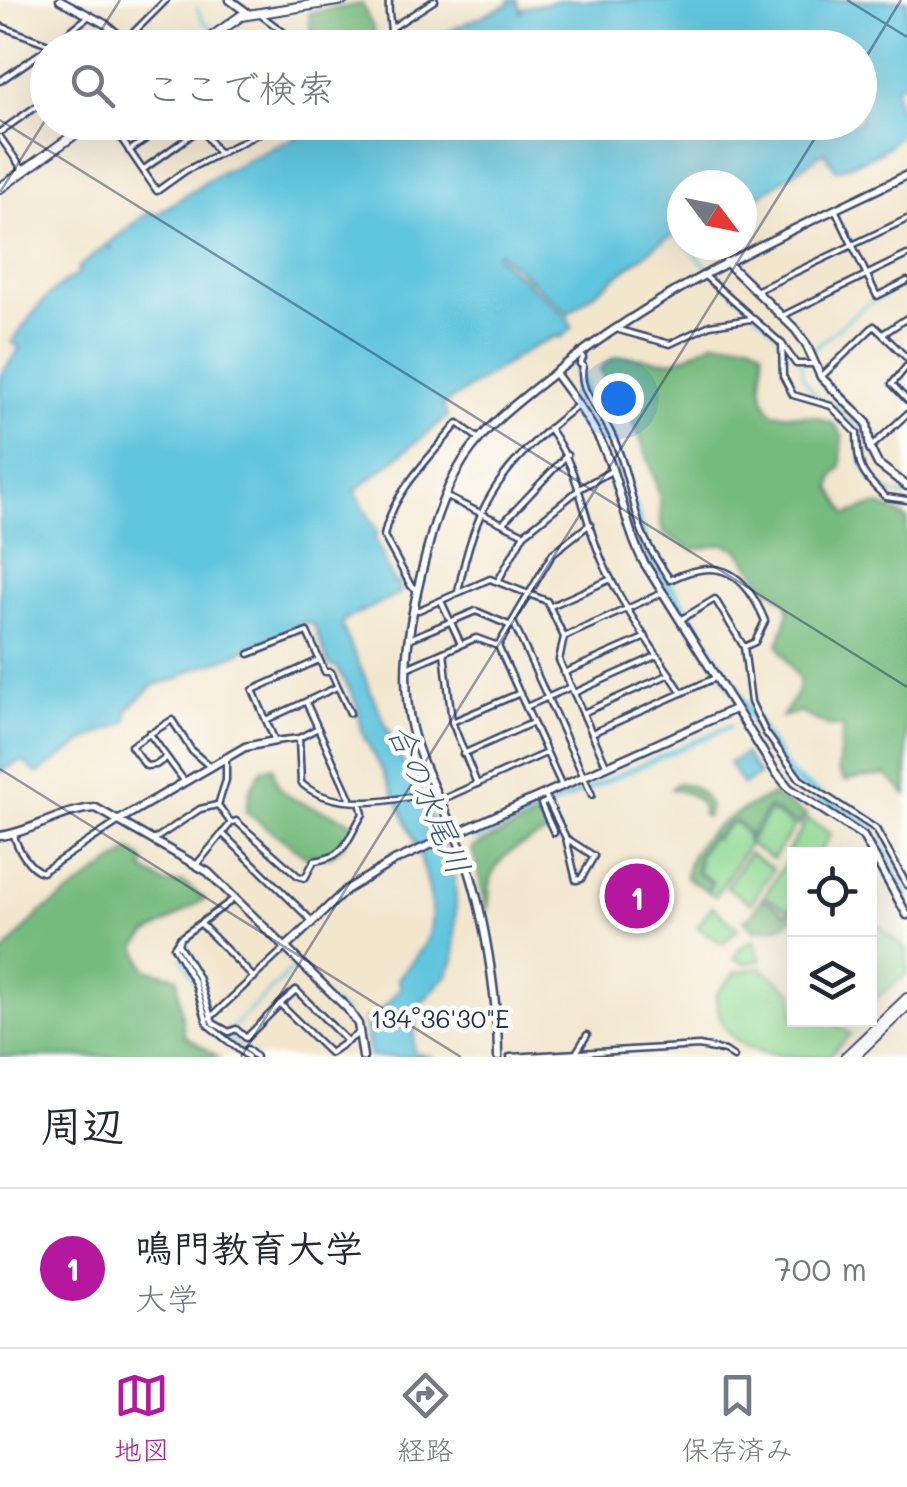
<!DOCTYPE html>
<html lang="ja">
<meta charset="utf-8">
<style>
:root{--surface:#fff;--page:#f2f2f3;--text:#1f2937;--muted:#747a83;--line:#e0e1e3;--accent:#b5179e}
body{margin:0;font-family:Mali,"Klee One",sans-serif;background:var(--page);color:var(--text)}
.controls{position:absolute;right:30px;bottom:30px;display:grid;overflow:hidden;border-radius:0px;box-shadow:0 10px 40px #0002}
.controls button{width:90px;height:90px;display:grid;place-items:center;padding:0;border:0;border-bottom:2px solid var(--line);background:var(--surface);color:var(--text);font:50px sans-serif}
.compass{position:absolute;left:667px;top:170px;width:90px;height:90px;border-radius:50%;background:var(--surface);box-shadow:0 10px 40px #0002;rotate:122deg}
.you{position:absolute;left:618px;top:398px;width:35px;height:35px;margin:-25px;border:8px solid #fff;border-radius:50%;background:#1a73e8;box-shadow:0 0 0 15px #1a73e833}
.badge{display:grid;place-items:center;width:65px;height:65px;border-radius:50%;background:var(--accent);color:#fff;font-size:32px;font-weight:700}
.pin{position:absolute;translate:-50% -50%;border:5px solid #fff;box-shadow:0 2px 10px #0006}
.list{margin:0;padding:0;list-style:none}
h2{display:flex;justify-content:space-between;align-items:center;height:130px;margin:0;padding:0 40px;font-size:42px}
h2 small{font-size:32px;font-weight:400;color:var(--muted)}
.list li{display:grid;grid-template-columns:65px 1fr auto;gap:30px;align-items:center;box-sizing:border-box;height:160px;padding:0 40px;border-top:2px solid var(--line)}
.list b{display:block;font-size:38px;white-space:nowrap}
.list p{margin:0;font-size:32px;white-space:nowrap;color:var(--muted)}
.list em{font-size:32px;font-style:normal;color:var(--muted)}
.icon{flex:none;width:55px;height:55px;fill:none;stroke:currentColor;stroke-width:2;stroke-linecap:round;stroke-linejoin:round}
.map{position:relative;flex:none;width:907px;height:1057px;overflow:hidden}
.search{position:absolute;background:var(--surface);box-shadow:0 10px 40px #0002;left:30px;right:30px;top:30px;height:110px;display:flex;align-items:center;gap:25px;box-sizing:border-box;padding:0 35px;border-radius:55px;color:var(--muted);font-size:38px}
.sheet{height:290px;background:var(--surface)}
nav{display:flex;justify-content:space-around;align-items:center;box-sizing:border-box;height:140px;border-top:2px solid var(--line);background:var(--surface);font-size:28px;color:var(--muted)}
nav a{display:grid;justify-items:center;gap:5px}
nav .on{color:var(--accent)}
.map>svg:first-child{display:block}
.green{fill:#93db95;stroke:#57857a;stroke-width:2.5}
.forest{fill:#76bb7e;stroke:#48756e;stroke-width:2.5}
.water{fill:#61c5de;stroke:#3e7a9e;stroke-width:2.5}
.lines{fill:none;stroke-linecap:round;stroke-linejoin:round}
.stream{stroke:#61c5de;stroke-width:2.5}
.canal{stroke:#61c5de;stroke-width:5}
.river{stroke:#61c5de;stroke-width:9}
.street-casing{stroke:#3b4a6f;stroke-width:9}
.secondary-casing{stroke:#3b4a6f;stroke-width:11}
.primary-casing{stroke:#3b4a6f;stroke-width:12}
.street{stroke:#fff;stroke-width:4}
.secondary{stroke:#fff;stroke-width:6}
.primary{stroke:#fff;stroke-width:8}
.ticks{fill:none;stroke:#1b2f5e;stroke-width:2.5;stroke-opacity:0.45}
.labels{text-anchor:middle;stroke-width:9;stroke-linejoin:round;paint-order:stroke}
.water-label{font-size:32px;font-style:italic;fill:#305c84;stroke:#fdfcf7}
.ticks-label{font-size:25px;text-anchor:middle;fill:#1b2f5e;stroke:#fdfcf7;stroke-width:9;stroke-linejoin:round;paint-order:stroke}
</style>
<div class="map">
<svg width="907" height="1057" viewBox="0 0 907 1057">
<rect width="100%" height="100%" fill="#fdfcf7"/>
<filter id="ink" filterUnits="userSpaceOnUse"><feTurbulence type="fractalNoise" baseFrequency=".01" numOctaves="2"/><feDisplacementMap in="SourceGraphic" scale="20" xChannelSelector="R" yChannelSelector="G"/><feConvolveMatrix kernelMatrix="1 2 1 2 8 2 1 2 1" color-interpolation-filters="sRGB"/></filter>
<filter id="wash" filterUnits="userSpaceOnUse"><feTurbulence type="fractalNoise" baseFrequency=".0048" numOctaves="4" result="noise"/><feDisplacementMap in="SourceGraphic" scale="40" xChannelSelector="R" yChannelSelector="G"/><feGaussianBlur stdDeviation="2.25" result="paint"/><feColorMatrix in="noise" values="0 0 0 0 0 0 0 0 0 0 0 0 0 0 0 0 0 1.4 0 .05"/><feComposite in="paint" operator="in"/></filter>
<g filter="url(#wash)">
<rect width="100%" height="100%" fill="#f2e6cd"/>
<g class="green">
<polygon points="770,811 794,827 773,859 749,844"/>
<polygon points="808,819 831,834 819,854 794,854 794,859 786,854"/>
<polygon points="736,823 746,834 747,847 715,896 709,892 713,881 699,873 699,855 710,839 716,839 730,824"/>
<polygon points="749,853 773,869 751,903 726,887"/>
<polygon points="786,862 794,868 794,901 789,910 764,896"/>
<polygon points="712,906 738,928 723,944 697,927"/>
<polygon points="870,919 907,950 907,974 870,1003"/>
<polygon points="754,940 761,960 746,963 734,959 740,948"/>
<path d="M761,967L794,993V1019L829,1020L850,1034L828,1057C772,1057 719,1057 716,994L736,972Z"/>
</g>
<g class="forest">
<polygon points="362,4 374,30 374,47 316,47 311,40 309,13"/>
<path d="M713,342H751L762,350C768,377 752,386 773,413L816,417L834,424L842,435L841,467L833,477L831,488L847,515C875,503 881,501 907,519V795L886,775C872,778 858,776 845,781L838,770L843,727L828,726L799,712L782,717L797,693L800,681L778,645L789,612L786,602L762,582L738,549L724,544L694,550L663,533C659,520 662,508 659,495C650,456 632,419 615,384L608,386L600,370C618,342 650,366 676,360C689,357 701,347 713,342Z"/>
<path d="M273,766C273,808 327,805 354,824L345,843L331,856H305L246,812L250,790L262,769Z"/>
<path d="M677,783C695,784 703,792 710,807L707,817L703,815C702,794 686,793 671,789Z"/>
<path d="M772,795L806,815L799,826L769,808L748,840V833L738,822H730L715,837H711L698,855L697,873L711,882L708,891L686,877C689,833 738,812 772,795Z"/>
<path d="M540,815L548,833C522,844 494,854 490,886C489,895 490,902 487,909L472,848Z"/>
<polygon points="131,850 145,861 143,870 166,884 183,882 205,899 146,935 136,946 146,969 177,977 184,1035 218,1057 0,1057 0,956 39,914"/>
<polygon points="762,898 788,914 794,906 794,918 782,926 754,931 744,919 750,917"/>
</g>
<g class="water">
<path d="M509,0H517L521,12L523,8L559,0H907V82L897,85C893,98 899,104 902,117C907,149 858,161 836,170L824,152L743,207L742,185H682V231L661,242L569,313L498,252L496,256L567,316L572,328L560,338L556,336L531,348L443,405L447,417L355,491L377,531L375,539L394,583H399L400,594L344,620L342,626L399,755L425,802L454,871L456,902L454,960L447,975L416,1009L413,1050L417,1054L432,1057H370L365,1019L371,1022L401,987L398,979C408,965 424,950 429,934C444,885 389,781 365,739C360,728 361,720 358,709C354,695 344,681 337,667L329,665L314,625L306,622L220,661L193,669L178,679L154,685L128,709L127,722L88,739L37,774L25,762H18L0,773V376L20,348L12,342C30,317 51,286 78,275V268L106,245L112,250L108,244L145,215L150,212L155,215L220,173L298,136L315,123L860,122V48L438,47L436,37L509,4Z"/>
<polygon points="745,754 759,775 743,785 729,763"/>
</g>
<g class="lines">
<g class="stream">
<polyline points="197,8 203,21 214,30"/>
<polyline points="222,37 236,48"/>
<polyline points="672,233 682,242"/>
<path d="M685,245L790,346L800,360L803,377L817,397L840,408L859,428C862,439 858,452 862,462C870,483 886,495 907,496"/>
<polyline points="800,360 864,306 907,284"/>
<polyline points="182,958 199,990"/>
<polyline points="219,1032 252,1057"/>
<polyline points="225,1034 294,968 325,999 346,1012"/>
</g>
<polyline class="canal" points="475,839 730,726"/>
<g class="river">
<polyline points="577,372 583,396 606,430 625,476"/>
<polyline points="633,505 645,546 789,776 870,829 907,895"/>
</g>
</g>
</g>
<g filter="url(#ink)">
<g class="lines">
<g class="street-casing">
<g id="street">
<path d="M389,0C387,19 394,27 390,48"/>
<polyline points="262,16 290,37 298,48"/>
<polyline points="0,26 51,45"/>
<polyline points="393,27 435,0"/>
<polyline points="52,45 88,17"/>
<polyline points="118,48 166,0"/>
<polyline points="0,81 48,48"/>
<polyline points="110,122 157,191 185,171 281,122"/>
<polyline points="197,122 219,154"/>
<polyline points="0,132 48,98"/>
<polyline points="0,137 23,170"/>
<polyline points="129,151 169,122"/>
<polyline points="144,169 201,128"/>
<polyline points="835,209 877,296 907,281"/>
<polyline points="706,277 782,344 796,364 814,364"/>
<polyline points="758,290 907,219"/>
<polyline points="782,316 907,255"/>
<polyline points="619,330 670,344 710,325 751,319"/>
<polyline points="883,334 907,318"/>
<path d="M782,344L783,376L793,395L831,406L857,433C858,467 860,474 886,497L907,500"/>
<path d="M580,353L583,358L580,364L583,366C578,389 595,404 605,422C624,454 629,490 640,526C646,545 659,563 670,580C719,556 745,572 765,621L755,642L744,647"/>
<polyline points="907,366 892,384 907,400"/>
<polyline points="821,377 874,326 907,358"/>
<path d="M549,428C582,475 580,509 601,558C621,606 654,649 682,693"/>
<polyline points="870,448 907,414"/>
<polyline points="447,497 524,534"/>
<polyline points="503,523 567,455"/>
<polyline points="498,581 524,534 581,488 613,470"/>
<path d="M416,589L411,586L384,536C392,492 431,457 458,423L479,439"/>
<path d="M458,592C476,499 504,463 578,405"/>
<polyline points="442,603 461,644"/>
<polyline points="551,606 611,579"/>
<polyline points="413,609 419,610 490,579 547,601 564,637 559,660 607,767"/>
<polyline points="680,620 715,599 744,647 751,702 766,733 800,779 876,829 907,885"/>
<polyline points="513,622 592,795"/>
<polyline points="564,637 662,593"/>
<polyline points="409,639 476,611 511,626"/>
<polyline points="498,646 553,553 590,524"/>
<polyline points="444,652 452,722 477,784"/>
<polyline points="249,654 307,632 325,672 331,672 350,713"/>
<polyline points="409,667 476,638 498,646 562,786"/>
<polyline points="564,673 646,637"/>
<polyline points="574,693 656,656"/>
<polyline points="306,702 350,798"/>
<polyline points="526,707 571,687"/>
<polyline points="583,713 670,674"/>
<polyline points="266,720 337,687"/>
<polyline points="452,722 520,693"/>
<polyline points="318,728 299,738 275,741 253,690 319,660"/>
<polyline points="149,733 185,782"/>
<polyline points="592,733 715,678"/>
<path d="M299,738L301,783C335,813 396,801 436,791"/>
<polyline points="463,754 532,723"/>
<polyline points="166,758 156,765 146,766 131,746 172,720 192,751 208,765"/>
<path d="M226,760V780L218,805L231,823L236,821L298,876L305,878L314,861C348,857 347,838 363,814L360,802"/>
<polyline points="545,795 566,838 576,880 581,879 594,856 566,838"/>
<polyline points="441,800 546,753"/>
<polyline points="548,801 541,804 554,833"/>
<polyline points="222,833 311,920"/>
<path d="M14,835C17,848 29,868 42,872L118,822"/>
<polyline points="152,841 200,809 217,805"/>
<polyline points="197,864 231,823"/>
<polyline points="235,898 180,938 178,944 198,977 213,1023 229,1032 236,1029 246,1038 280,1004 330,1053 359,1033"/>
<polyline points="202,925 254,978"/>
<polyline points="180,938 174,947 195,983 208,1025 248,1057"/>
<polyline points="280,1004 296,990 347,1041"/>
<polyline points="210,1018 284,949"/>
<polyline points="247,1049 256,1057"/>
<polyline points="576,1053 587,1035"/>
<polyline points="510,1057 699,1046 725,1051 734,1057"/>
</g>
</g>
<g class="secondary-casing">
<g id="secondary">
<polyline points="60,0 105,24 135,48"/>
<polyline points="230,0 249,14"/>
<polyline points="726,262 795,329 806,344 821,377 867,423 870,448 878,464 907,486"/>
<path d="M555,373C573,398 593,423 605,451C621,487 625,526 643,561L775,771L789,788L863,836L907,915"/>
<polyline points="119,820 245,747 275,741"/>
<path d="M0,836C33,832 63,809 96,808L208,872L347,1008L358,1024L363,1057"/>
<polyline points="285,948 346,890 394,861 735,709"/>
<path d="M498,1057C498,1000 484,909 464,856C448,813 423,773 412,729C400,678 408,630 420,579C430,537 440,496 464,459C489,422 523,398 557,371C668,284 782,235 907,175"/>
</g>
</g>
<g class="primary-casing">
<g id="primary">
<polyline points="196,48 241,16 344,0"/>
<polyline points="0,188 92,122"/>
<polyline points="845,1057 907,998"/>
<polyline points="854,1057 907,1006"/>
</g>
</g>
<use href="#street" class="street"/>
<use href="#secondary" class="secondary"/>
<use href="#primary" class="primary"/>
</g>
</g>
<path class="ticks" d="M847,0L907,37M90,48L120,0M860,67L901,0M0,120L907,687M0,192L48,116M0,769L461,1057M241,1057L825,122"/>
<g class="labels">
<g class="water-label">
<text transform="translate(429 799) rotate(67)" y="11">合の水尾川</text>
</g>
</g>
<g class="ticks-label">
<text x="440" y="1028">134°36'30"E</text>
</g>
</svg>
<div class="controls">
<button><svg class="icon" aria-label="locate" viewBox="0 0 24 24"><circle cx="12" cy="12" r="6"/><path d="M12 2v4M12 18v4M2 12h4M18 12h4"/></svg></button>
<button><svg class="icon" aria-label="layers" viewBox="0 0 24 24"><path d="M12 4l9 5-9 5-9-5zM3 14l9 5 9-5"/></svg></button>
</div>
<svg class="compass" viewBox="-18 -18 36 36"><path d="M0-13l5 13h-10z" fill="#e53935"/><path d="M0 13l5-13h-10z" fill="#747a83"/></svg>
<div class="you"></div>
<div class="pin badge" style="left:637px;top:896px">1</div>
<div class="search"><svg class="icon" aria-label="search" viewBox="0 0 24 24"><circle cx="10" cy="10" r="6"/><path d="M15 15l6 6"/></svg>ここで検索</div>
</div>
<section class="sheet">
<h2>周辺<small></small></h2>
<ul class="list">
<li><span class="badge">1</span><div><b>鳴門教育大学</b><p>大学</p></div><em>700 m</em></li>
</ul>
</section>
<nav>
<a class="on"><svg class="icon" aria-label="map" viewBox="0 0 24 24"><path d="M3 6l6-2 6 2 6-2v14l-6 2-6-2-6 2zM9 4v14M15 6v14"/></svg>地図</a>
<a><svg class="icon" aria-label="directions" viewBox="0 0 24 24"><path d="M12 3l9 9-9 9-9-9zM9 14v-3h6M13 9l2 2-2 2"/></svg>経路</a>
<a><svg class="icon" aria-label="saved" viewBox="0 0 24 24"><path d="M7 4h10v16l-5-4-5 4z"/></svg>保存済み</a>
</nav>
